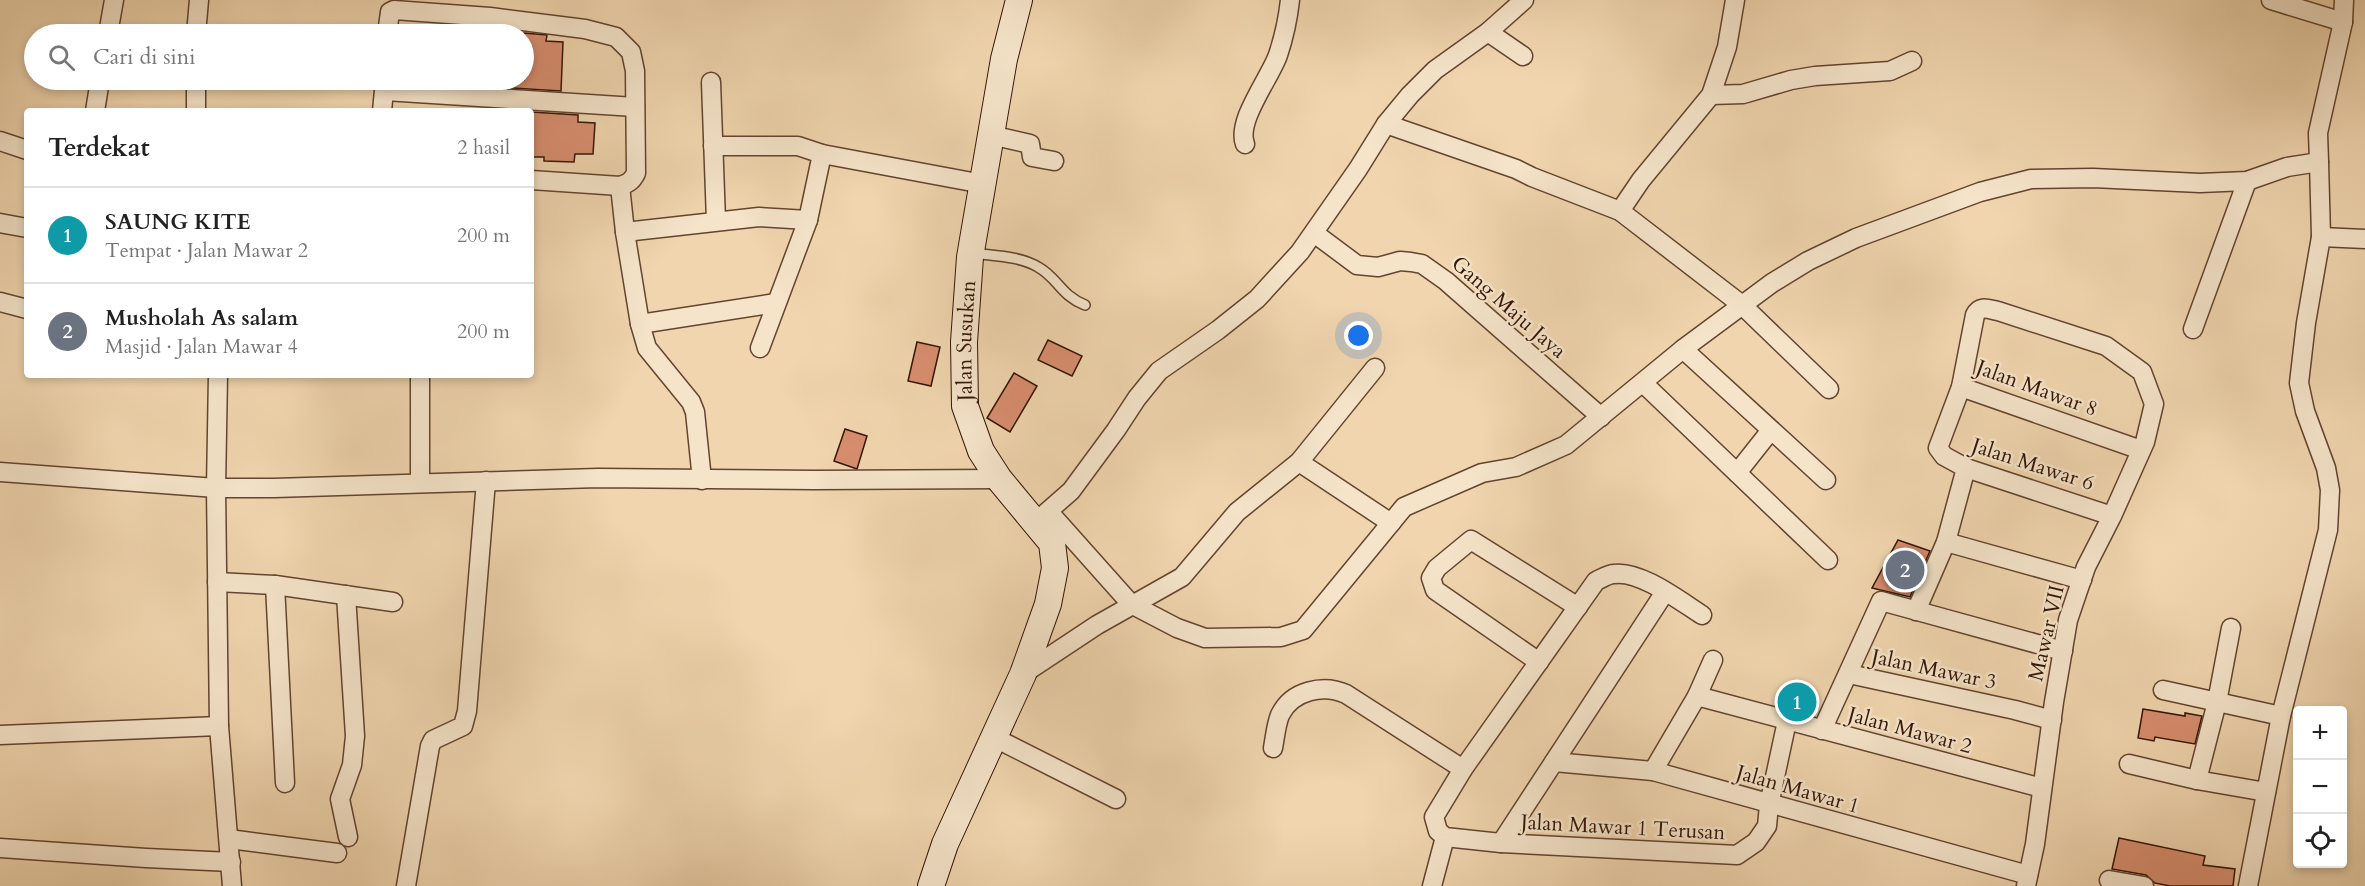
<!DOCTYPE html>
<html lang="id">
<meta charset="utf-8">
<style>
:root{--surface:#fff;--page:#f6f6f6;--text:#222;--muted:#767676;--line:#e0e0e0;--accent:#2563eb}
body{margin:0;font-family:Cardo,serif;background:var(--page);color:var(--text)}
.controls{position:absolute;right:18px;bottom:18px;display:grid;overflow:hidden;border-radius:6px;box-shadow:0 3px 9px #0003}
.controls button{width:54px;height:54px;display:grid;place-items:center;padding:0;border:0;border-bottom:2px solid var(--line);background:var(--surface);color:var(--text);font:30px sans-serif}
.you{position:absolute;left:1359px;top:336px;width:21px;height:21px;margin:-15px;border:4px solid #fff;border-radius:50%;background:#1a73e8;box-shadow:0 0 0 9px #1a73e833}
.badge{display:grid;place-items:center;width:39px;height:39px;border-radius:50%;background:var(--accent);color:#fff;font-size:20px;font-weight:700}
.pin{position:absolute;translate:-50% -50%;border:3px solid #fff;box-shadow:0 2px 6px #0006}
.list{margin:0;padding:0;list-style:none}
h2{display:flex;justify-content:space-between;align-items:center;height:78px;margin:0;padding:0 24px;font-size:26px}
h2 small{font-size:20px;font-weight:400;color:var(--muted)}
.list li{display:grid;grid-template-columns:39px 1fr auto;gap:18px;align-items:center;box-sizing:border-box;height:96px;padding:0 24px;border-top:2px solid var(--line)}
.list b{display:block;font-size:22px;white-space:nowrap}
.list p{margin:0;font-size:20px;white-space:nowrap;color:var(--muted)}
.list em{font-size:20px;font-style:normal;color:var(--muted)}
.icon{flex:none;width:33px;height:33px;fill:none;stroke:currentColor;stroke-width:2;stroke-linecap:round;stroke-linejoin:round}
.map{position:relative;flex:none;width:2365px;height:886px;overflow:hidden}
.search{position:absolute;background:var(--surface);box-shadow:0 3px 9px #0003;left:24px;top:24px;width:510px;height:66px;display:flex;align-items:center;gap:15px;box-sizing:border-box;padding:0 21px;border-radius:33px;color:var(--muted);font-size:22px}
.panel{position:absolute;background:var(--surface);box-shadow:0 3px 9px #0003;left:24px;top:108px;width:510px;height:270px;border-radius:6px}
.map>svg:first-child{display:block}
.building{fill:#d88e6f;stroke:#341405;stroke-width:1.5}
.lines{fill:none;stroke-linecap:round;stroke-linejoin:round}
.lane-casing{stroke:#63442f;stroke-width:12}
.street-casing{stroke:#63442f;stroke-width:21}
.secondary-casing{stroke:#341405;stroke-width:28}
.lane{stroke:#f5e4ca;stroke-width:9}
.street{stroke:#f5e4ca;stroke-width:18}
.secondary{stroke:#f5e4ca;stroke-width:26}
.labels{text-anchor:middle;stroke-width:5;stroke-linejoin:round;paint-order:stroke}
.street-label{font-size:21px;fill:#341405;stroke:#f5e4ca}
</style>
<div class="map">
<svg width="2365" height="886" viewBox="0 0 2365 886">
<rect width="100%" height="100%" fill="#f0d5ae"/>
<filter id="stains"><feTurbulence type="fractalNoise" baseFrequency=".00333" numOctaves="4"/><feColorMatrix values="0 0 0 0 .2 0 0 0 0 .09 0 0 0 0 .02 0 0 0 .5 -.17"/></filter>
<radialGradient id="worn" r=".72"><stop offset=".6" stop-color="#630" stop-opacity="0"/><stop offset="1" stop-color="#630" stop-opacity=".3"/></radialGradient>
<g class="building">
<polygon points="524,33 547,35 546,41 563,42 561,91 494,87 494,80 524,80"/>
<polygon points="531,112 578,115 578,122 595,123 593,154 575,154 574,162 544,161 544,157 531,157"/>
<polygon points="1048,340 1082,356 1072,376 1038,360"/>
<polygon points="917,342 940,347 931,386 908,381"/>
<polygon points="1014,373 1037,386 1010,432 987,418"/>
<polygon points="845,429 867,436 857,469 834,461"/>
<polygon points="1898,540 1930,551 1910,597 1872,588"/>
<polygon points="2143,709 2185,716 2185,713 2202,716 2195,744 2155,737 2154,741 2138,738"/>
<polygon points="2119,838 2205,856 2203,865 2235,869 2233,886 2170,886 2155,883 2146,875 2112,869"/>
</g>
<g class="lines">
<g class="lane-casing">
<path id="lane" d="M973,253C994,256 1020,256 1038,267C1058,278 1060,295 1085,305"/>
</g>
<g class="street-casing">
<g id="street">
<polyline points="2271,0 2343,22"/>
<polyline points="1488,32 1523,56"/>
<polyline points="108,34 114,0"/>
<polyline points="196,34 199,0"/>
<path d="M387,34L390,12L394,10L490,17L585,29L616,37L631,52L635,71L636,173C632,181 629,183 620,186L531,180"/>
<polyline points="196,80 196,111"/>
<polyline points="711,82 716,221"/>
<polyline points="385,91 635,107"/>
<polyline points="1711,95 1743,94 1791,80 1815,76 1890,71 1912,61"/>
<polyline points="95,111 100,80"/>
<polyline points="382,111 385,80"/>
<polyline points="1386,124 1516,169 1532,177 1620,211 1742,305 1829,389"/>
<polyline points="991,135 1030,144 1032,157 1054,161"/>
<polyline points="0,141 27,150"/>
<path d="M1245,144C1236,121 1270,78 1278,55C1284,37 1288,18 1290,0"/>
<polyline points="713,146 798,146 822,154 808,220 760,348"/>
<polyline points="822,154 983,184"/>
<polyline points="620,186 625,232 640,324 647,348 691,402 695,412 702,480"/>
<polyline points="1620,211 1641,180 1711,95 1727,47 1735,0"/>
<polyline points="0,223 27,228"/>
<polyline points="625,232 759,217 808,220"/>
<polyline points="1314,233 1357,265 1378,267 1400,261 1411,262 1422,264 1446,281 1601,417"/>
<polyline points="2321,237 2365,239"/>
<polyline points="0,302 27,309"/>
<polyline points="640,324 776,303"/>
<polyline points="2193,329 2247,181"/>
<polyline points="1683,349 1826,480"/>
<polyline points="218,375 216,488 219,726 232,886"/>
<polyline points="420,375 420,483"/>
<polyline points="1643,383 1828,560"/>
<polyline points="1961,387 2141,450"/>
<polyline points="1299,462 1391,523"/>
<polyline points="0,472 216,488 274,488 598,478 814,480 999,479"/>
<polyline points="1737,473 1771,430"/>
<polyline points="1049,512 1131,604 1177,628 1205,638 1281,637 1303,630 1404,507 1482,473 1516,467 1566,445 1683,349 1772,283 1808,261 1856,238 1980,192 2031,179 2093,178 2200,183 2247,181 2287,167 2319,162 2318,133 2343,22 2344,0"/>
<polyline points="1039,519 1071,491 1116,430 1137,398 1159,371 1218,330 1257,299 1300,252 1358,169 1386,124 1410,95 1435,70 1488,32 1524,0"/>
<polyline points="1946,542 2082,580"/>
<polyline points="217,582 275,585 393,602"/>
<polyline points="275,585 285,783"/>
<polyline points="346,595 355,736 352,765 340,799 348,837"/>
<polyline points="1916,611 1946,542 1966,468"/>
<path d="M1702,615C1680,601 1640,570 1614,574C1608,574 1601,579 1596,581L1463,769L1434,817L1438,831L1445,837L1501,843L1737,855L1756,842L1767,826L1769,805L1787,721"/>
<polyline points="1539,662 1435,590 1431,578 1437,568 1471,540 1578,607"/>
<polyline points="1023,674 1097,625 1182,577 1237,512 1299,462 1375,368"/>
<polyline points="1849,674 2015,710 2052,720"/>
<polyline points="2163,690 2281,716"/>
<polyline points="1697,696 2042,788"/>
<polyline points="1822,730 1881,601 2063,651"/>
<polyline points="0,735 219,726"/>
<polyline points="993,737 1116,799"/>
<path d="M1273,748C1275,737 1276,725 1280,715C1292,690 1324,684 1346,694L1463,769"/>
<polyline points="1554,762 1653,771 2028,875"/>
<polyline points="2129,764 2197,780 2266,792"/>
<polyline points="1653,771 1697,696 1713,660"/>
<polyline points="2197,780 2217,702 2231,628"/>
<polyline points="229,839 337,853"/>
<polyline points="1501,843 1665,592"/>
<polyline points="0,848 146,858 231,862"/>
<polyline points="2109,880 2144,886"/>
<polyline points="406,886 430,746 433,740 463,726 467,711 486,481"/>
<polyline points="1432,886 1445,837"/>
<path d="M2026,886L2035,844L2054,702L2068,620L2086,567L2112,516L2145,442L2154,404L2142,372L2106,346L1998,311C1988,309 1980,305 1975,315L1961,387L1938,448L1944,456L1966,468L2112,516"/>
<polyline points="2248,886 2281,716 2328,530 2330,490 2326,468 2305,411 2299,383 2306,323 2321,237 2319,162"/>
</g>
</g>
<g class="secondary-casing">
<g id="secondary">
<path id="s1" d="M931,886L945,844L1023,674L1048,604L1055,568L1052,543L999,479L981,451L965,406L964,342L970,257L1004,59L1019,0"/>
</g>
</g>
<use href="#lane" class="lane"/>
<use href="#street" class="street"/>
<use href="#secondary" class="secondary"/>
</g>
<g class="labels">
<g class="street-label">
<text transform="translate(1509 307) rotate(41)" y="7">Gang Maju Jaya</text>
<text dy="7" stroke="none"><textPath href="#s1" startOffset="597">Jalan Susukan</textPath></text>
<text transform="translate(2037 388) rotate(20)" y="7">Jalan Mawar 8</text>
<text transform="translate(2033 464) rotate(18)" y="7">Jalan Mawar 6</text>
<text transform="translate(2046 633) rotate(-77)" y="7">Mawar VII</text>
<text transform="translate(1934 669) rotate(12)" y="7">Jalan Mawar 3</text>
<text transform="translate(1910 730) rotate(15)" y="7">Jalan Mawar 2</text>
<text transform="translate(1798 789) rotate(16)" y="7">Jalan Mawar 1</text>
<text transform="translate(1623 827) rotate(3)" y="7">Jalan Mawar 1 Terusan</text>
</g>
</g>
<rect width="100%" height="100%" filter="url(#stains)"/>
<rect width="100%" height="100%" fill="url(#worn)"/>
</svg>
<div class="controls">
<button>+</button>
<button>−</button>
<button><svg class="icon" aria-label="locate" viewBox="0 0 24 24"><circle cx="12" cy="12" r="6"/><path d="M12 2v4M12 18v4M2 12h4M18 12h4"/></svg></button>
</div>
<div class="you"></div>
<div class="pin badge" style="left:1797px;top:702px;background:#0f9aa8">1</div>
<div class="pin badge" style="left:1905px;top:570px;background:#6b7280">2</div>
<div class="search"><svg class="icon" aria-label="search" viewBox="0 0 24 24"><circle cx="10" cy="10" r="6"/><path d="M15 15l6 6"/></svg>Cari di sini</div>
<section class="panel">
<h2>Terdekat<small>2 hasil</small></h2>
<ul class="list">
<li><span class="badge" style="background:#0f9aa8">1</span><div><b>SAUNG KITE</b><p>Tempat · Jalan Mawar 2</p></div><em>200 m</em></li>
<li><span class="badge" style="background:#6b7280">2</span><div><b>Musholah As salam</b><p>Masjid · Jalan Mawar 4</p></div><em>200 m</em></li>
</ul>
</section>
</div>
